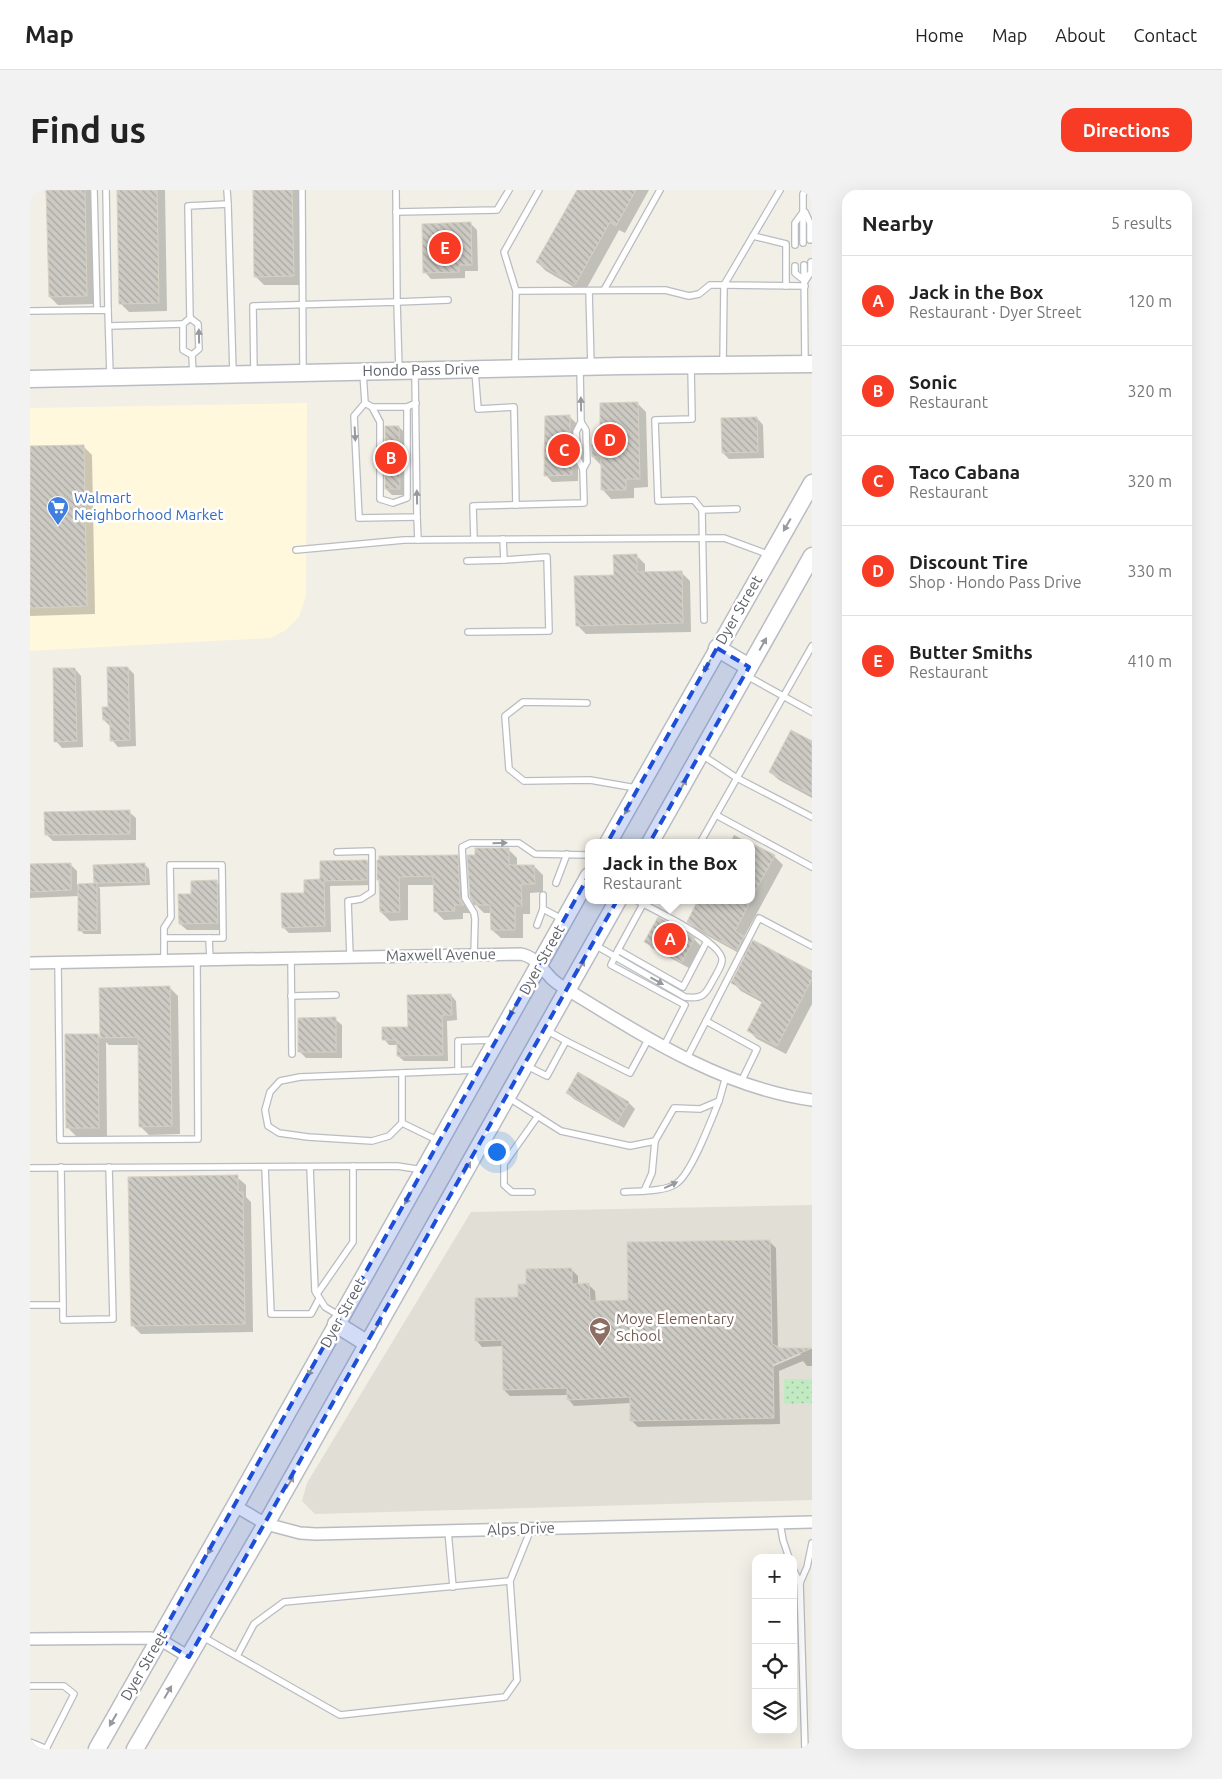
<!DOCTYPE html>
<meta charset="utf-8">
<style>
:root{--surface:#fff;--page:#f2f2f2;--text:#222;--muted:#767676;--line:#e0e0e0;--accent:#f83b25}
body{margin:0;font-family:Ubuntu,sans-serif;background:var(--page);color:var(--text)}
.controls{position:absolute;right:15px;bottom:15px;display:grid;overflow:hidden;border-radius:10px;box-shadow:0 5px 20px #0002}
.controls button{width:45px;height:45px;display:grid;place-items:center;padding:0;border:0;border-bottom:1px solid var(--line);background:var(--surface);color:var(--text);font:25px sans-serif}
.you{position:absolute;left:466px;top:961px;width:18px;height:18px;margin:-12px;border:4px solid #fff;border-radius:50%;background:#1a73e8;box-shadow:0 0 0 8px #1a73e833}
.badge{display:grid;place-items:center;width:32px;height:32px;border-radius:50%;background:var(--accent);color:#fff;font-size:16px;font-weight:700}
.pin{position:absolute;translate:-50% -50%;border:2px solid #fff;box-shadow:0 1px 5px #0006}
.popup{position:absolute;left:555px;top:649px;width:170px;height:65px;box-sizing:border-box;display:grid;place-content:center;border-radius:10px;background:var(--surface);filter:drop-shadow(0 1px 4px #0005);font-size:16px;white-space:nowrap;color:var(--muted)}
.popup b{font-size:19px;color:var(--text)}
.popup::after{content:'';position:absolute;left:50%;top:100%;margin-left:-10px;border:10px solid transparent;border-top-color:var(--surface)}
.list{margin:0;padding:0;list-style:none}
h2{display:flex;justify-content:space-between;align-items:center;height:65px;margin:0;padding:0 20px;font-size:21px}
h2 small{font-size:16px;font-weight:400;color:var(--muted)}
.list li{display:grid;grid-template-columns:32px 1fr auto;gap:15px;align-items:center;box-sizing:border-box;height:90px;padding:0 20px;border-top:1px solid var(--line)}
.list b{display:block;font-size:19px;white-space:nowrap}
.list p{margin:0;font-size:16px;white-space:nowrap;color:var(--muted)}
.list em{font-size:16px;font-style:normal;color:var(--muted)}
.icon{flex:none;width:28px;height:28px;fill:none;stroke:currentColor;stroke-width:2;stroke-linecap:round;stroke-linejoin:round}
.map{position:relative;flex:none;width:782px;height:1559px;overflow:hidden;border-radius:15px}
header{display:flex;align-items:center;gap:30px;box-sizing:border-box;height:70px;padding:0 25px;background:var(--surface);border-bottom:1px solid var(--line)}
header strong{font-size:24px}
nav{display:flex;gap:28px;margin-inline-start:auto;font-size:18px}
.intro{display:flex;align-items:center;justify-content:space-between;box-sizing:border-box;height:120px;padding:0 30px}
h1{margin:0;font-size:35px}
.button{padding:12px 22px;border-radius:15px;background:var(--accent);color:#fff;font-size:18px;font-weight:700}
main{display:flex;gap:30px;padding:0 30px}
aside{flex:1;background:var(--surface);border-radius:15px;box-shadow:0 5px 20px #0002}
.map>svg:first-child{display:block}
.commercial{fill:#fff8dd}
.education{fill:#e1ded5}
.grass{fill:url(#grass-dots)}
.shadow{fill:#0003;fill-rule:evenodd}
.building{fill:url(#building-back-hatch);stroke:#d7d1c4}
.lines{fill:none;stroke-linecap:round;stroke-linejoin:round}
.lane-casing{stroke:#b9bcc1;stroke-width:8}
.street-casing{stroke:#b9bcc1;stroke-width:14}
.secondary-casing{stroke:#b9bdc3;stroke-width:19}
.lane{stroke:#fff;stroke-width:5.5}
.street{stroke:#fff;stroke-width:11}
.secondary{stroke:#fff;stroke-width:16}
.oneway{fill:#96999d}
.marked{fill:#1d4ed8;fill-opacity:0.2;stroke:#1d4ed8;stroke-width:4;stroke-dasharray:10 6;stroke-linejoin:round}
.labels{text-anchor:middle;stroke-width:5;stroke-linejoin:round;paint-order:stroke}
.street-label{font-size:15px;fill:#5e6268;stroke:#fff}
.shop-label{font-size:15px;fill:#366cbe;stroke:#fff;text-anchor:start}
.education-label{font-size:15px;fill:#785e54;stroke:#fff;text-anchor:start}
</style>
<header>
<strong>Map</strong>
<nav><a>Home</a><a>Map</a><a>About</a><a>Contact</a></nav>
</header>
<div class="intro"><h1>Find us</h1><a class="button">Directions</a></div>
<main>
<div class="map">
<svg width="782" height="1559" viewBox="0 0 782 1559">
<defs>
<pattern id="grass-dots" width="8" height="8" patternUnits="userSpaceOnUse" patternTransform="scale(1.25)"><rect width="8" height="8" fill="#c1eac2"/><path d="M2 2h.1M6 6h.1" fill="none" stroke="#a0c1a1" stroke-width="1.8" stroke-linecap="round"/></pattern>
<pattern id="building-back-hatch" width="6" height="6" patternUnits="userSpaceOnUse" patternTransform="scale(1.25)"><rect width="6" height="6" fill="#cccac3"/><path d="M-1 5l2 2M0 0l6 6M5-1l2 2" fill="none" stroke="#a9a7a2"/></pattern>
</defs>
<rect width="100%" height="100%" fill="#f1efe6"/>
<polygon class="commercial" points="277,213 276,406 269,427 256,440 241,448 0,461 0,218"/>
<polygon class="education" points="782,1015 782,1310 285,1324 272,1311 277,1293 441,1022"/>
<polygon class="grass" points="754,1189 782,1189 782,1213 754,1214"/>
<g class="shadow">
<polygon points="18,0 62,0 65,114 28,115 20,107"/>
<polygon points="88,0 135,0 137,121 99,122 90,113"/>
<polygon points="224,0 270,0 272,95 234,95 226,87"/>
<polygon points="548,0 619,0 595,43 589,40 554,103 516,81 507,72"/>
<polygon points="441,34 447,40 448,81 435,81 435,88 401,89 395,82"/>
<polygon points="608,214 616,222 618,297 604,298 604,308 581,309 573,300 572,276 563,267"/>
<polygon points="540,227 546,233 546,259 547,260 551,259 552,256 558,262 558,271 554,268 548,274 548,291 522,292 516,285"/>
<polygon points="727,228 733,235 734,268 699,269 693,263"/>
<polygon points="369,237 375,243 376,305 362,305 356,299"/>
<polygon points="53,256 62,265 65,424 0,426 0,257"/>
<polygon points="606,365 615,374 615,383 651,382 660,391 661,442 556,444 547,435 585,386"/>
<polygon points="98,478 104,484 106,556 88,557 82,550 80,536 74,530"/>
<polygon points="45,479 51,486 53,557 32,558 26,551"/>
<polygon points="782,552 782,608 749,590 740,582"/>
<polygon points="99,622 106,628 106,650 23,651 16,644"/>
<polygon points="704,645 719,653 700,653"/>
<polygon points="721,654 744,666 753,675 714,747 722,755 782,782 782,814 756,864 727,849 719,841 733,813 711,801 702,792 716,767 667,740 658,732 670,710 721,710"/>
<polygon points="478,659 487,668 487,677 504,676 513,685 513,702 500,703 500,724 493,724 493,748 471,748 462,740 462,723 454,723 445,714 446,666"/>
<polygon points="427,666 436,675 439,718 441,723 433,723 433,729 414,730 405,721 404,695 378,695 378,730 360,731 351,722 351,692 348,689"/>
<polygon points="337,671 343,677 343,695 300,696 301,742 259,743 253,737 276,704 292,691"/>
<polygon points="40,674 47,681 47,695 67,695 65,693 115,675 119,679 120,695 69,697 70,699 71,744 54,744 50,740 49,706 0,708 0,675"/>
<polygon points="186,692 193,698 194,740 157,740 150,734 162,705"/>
<polygon points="664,749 671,756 659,778 622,758 616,752"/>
<polygon points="140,798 148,806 150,944 119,945 110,936 109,855 79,855 76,852 77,946 46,946 38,938 68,845 71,849 70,799"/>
<polygon points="421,805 426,811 427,830 417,831 418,871 374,871 368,866 368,855 359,855 354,849 379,838"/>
<polygon points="305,829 312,835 312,868 276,868 270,862"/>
<polygon points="537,903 598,912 605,919 594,938 544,909"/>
<polygon points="207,987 216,995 216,1007 221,1012 223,1142 111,1144 102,1135"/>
<path d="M740,1052L746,1058L748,1158L751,1160L782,1159V1176H777L773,1171L749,1181L750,1234L608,1237L602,1231L601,1213L544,1216L538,1209V1205L480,1206L474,1200L473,1156L452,1157L446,1150L489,1108L497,1095L541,1079L548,1086V1095H559L565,1101L566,1113L599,1112ZM766,1164H772L737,1179L736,1176Z"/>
</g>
<g class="building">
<polygon points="16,0 55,0 57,106 19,107"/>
<polygon points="87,0 127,0 129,113 89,114"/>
<polygon points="223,0 262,0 264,86 224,87"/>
<polygon points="547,0 606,0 586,36 580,32 545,95 506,72"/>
<polygon points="441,32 442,75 429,75 429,82 393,83 392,34"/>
<polygon points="608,212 610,289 596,289 596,300 571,300 571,267 562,267 561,254 570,255 570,213"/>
<polygon points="540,225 540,253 542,253 543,257 547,259 550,258 552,254 552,267 548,262 543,265 542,285 514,286 515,226"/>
<polygon points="727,227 728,262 692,263 691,228"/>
<polygon points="355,236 369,236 370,299 355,299"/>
<polygon points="54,255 57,416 0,418 0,256"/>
<polygon points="607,364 607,382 652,381 653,433 546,436 544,386 584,385 583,365"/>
<polygon points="77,477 98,477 100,550 80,551 80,530 73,530 72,517 78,517"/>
<polygon points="23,478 45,478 47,551 24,552"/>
<polygon points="761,540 782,551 782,605 739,582"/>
<polygon points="100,620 100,644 15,645 14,622"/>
<polygon points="721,653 745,665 721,709"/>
<polygon points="445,658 479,658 479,675 504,675 505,694 491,694 492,716 485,716 485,740 461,740 460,715 444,715 440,707 437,665 445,665"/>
<polygon points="428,665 430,708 434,715 424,715 425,721 404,722 403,686 369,687 370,722 350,722 349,690 347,690 347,670 349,670 349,666"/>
<polygon points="337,670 337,690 294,691 295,736 252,738 251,703 274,703 274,690 290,689 290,671"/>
<polygon points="41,673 41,700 0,702 0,674"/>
<polygon points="115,673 116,692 64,693 63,675"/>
<polygon points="187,690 188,733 149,734 148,704 161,704 161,691"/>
<polygon points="67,693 67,740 48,741 48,694"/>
<polygon points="668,710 721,710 705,741 714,746 707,760 657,732"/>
<polygon points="628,727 665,748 652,772 614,752"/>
<polygon points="723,750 782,781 782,789 747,856 717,841 733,810 701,793"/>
<polygon points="140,796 142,936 109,937 108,847 70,848 69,798"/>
<polygon points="421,804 422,825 412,825 413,865 367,866 367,850 352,850 352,837 378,837 377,805"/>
<polygon points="306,827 306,862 268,862 268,828"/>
<polygon points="35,844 68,844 69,938 36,938"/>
<polygon points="548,882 599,912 587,932 536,903"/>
<polygon points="208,985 208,1002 213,1002 215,1134 101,1136 98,987"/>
<polygon points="740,1050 742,1154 751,1158 782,1158 743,1175 744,1228 600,1231 600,1207 537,1210 537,1198 473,1200 472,1150 445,1151 445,1108 488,1107 488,1094 496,1094 496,1079 542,1078 542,1094 559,1093 560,1111 598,1110 597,1052"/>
</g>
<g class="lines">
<g class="lane-casing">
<g id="lane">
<polyline points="64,0 67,120"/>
<polyline points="76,0 78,120"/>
<polyline points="197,0 198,14"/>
<polyline points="272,0 273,181"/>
<polyline points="366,0 367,112 418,110"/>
<polyline points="750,0 694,95 775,96"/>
<polyline points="366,22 467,20 479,0"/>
<polyline points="775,22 780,33 780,50"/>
<polyline points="723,46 756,54 756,96"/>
<polyline points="773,53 773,4 776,0"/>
<polyline points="765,55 765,33 773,22"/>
<polyline points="774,75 775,173"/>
<polyline points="765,76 765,83 775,91"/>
<polyline points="775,91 781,82 781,72"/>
<polyline points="574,100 630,0"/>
<polyline points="486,101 474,62 509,0"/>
<polyline points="559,101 561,176"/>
<polyline points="0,121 78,120 80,185"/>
<polyline points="160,128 158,16 198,14 203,183"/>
<polyline points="160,128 153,134 153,160 162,165"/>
<polyline points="160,128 168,134 169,159 162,165"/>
<polyline points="79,136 153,134"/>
<polyline points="162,165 163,185"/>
<polyline points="485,176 486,101 635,100 659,106 669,104 680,95 694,95 693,174"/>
<polyline points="661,177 662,229 625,230 628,311 664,310 672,320"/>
<polyline points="445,181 448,219 484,217 486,315"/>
<polyline points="224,182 223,116 367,112 369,180"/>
<polyline points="333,183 335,213 324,226 329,328 387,327 385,183"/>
<polyline points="335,213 342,217 377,217 386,213"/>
<polyline points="342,217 350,232 350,309 363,313 377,308 377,217"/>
<polyline points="547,254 546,242 551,232"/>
<polyline points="547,267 553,279"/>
<polyline points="387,327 388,350"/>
<polyline points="444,349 443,316 554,313 553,279 557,272 556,240 551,232 550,179"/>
<polyline points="266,360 374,350 694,348 740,365"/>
<polyline points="437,371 474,370 473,349"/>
<polyline points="674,430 672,320 707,319"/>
<polyline points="438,442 519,441 517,367 474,370"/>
<polyline points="717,486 782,522"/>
<polyline points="557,513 493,512 475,526 479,579 494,591 560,590 606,598"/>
<polyline points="672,565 707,588 782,627"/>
<polyline points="686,625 782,677"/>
<polyline points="670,653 782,456"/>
<polyline points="307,662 342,661 342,702 331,709 318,711 320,767"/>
<polyline points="526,693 537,664"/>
<polyline points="513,705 513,719"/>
<polyline points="507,735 513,719 532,729"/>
<polyline points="134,748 193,748 192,675 140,675 141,727 134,738 134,771"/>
<polyline points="179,748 180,770"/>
<path d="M565,755L655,807C671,809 675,806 682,792C685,786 691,778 692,771C695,753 622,719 606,710"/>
<polyline points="588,760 613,714"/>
<polyline points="444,764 445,729 444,723 435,708 432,657 440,653 489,653 505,664 559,665"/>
<polyline points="261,768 262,864"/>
<polyline points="28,772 30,950 168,949 167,770"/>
<polyline points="261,806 306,805"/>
<polyline points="676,831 727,859 711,892"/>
<polyline points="516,840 536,851"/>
<polyline points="634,856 655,815 581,775 588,760 653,797 677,751"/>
<polyline points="657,868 729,728 782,756"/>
<polyline points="497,876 517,886 536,851 600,883 619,848"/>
<polyline points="428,881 428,851 463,850"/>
<polyline points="372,883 372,933"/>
<polyline points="479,908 531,941 600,956 625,951 644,918 670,919 689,911 696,886"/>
<polyline points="409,951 372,933 359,946 342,951 278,947 249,943 238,936 235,920 240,902 250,891 270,887 447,880"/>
<polyline points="235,977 241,1124 281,1124 289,1109"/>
<polyline points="280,977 285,1101 295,1117 310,1126"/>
<polyline points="0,978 367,976 393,980"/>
<polyline points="614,1001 622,983 625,951"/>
<polyline points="502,1002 482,1002 474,995 474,974 508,926"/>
<path d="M594,1002C608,1001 636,1002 647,993C662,982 681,930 689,911"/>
<polyline points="287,1104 323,1052 323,976"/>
<polyline points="0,1115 33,1115 31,977"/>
<polyline points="33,1115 33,1130 83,1129 79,977"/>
<polyline points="750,1333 753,1350 759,1368"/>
<polyline points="418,1341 423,1397"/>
<polyline points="763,1379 770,1393 775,1559"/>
<polyline points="480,1391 501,1339"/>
<polyline points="770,1393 777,1377 782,1353"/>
<polyline points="173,1447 310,1525 475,1507 487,1490 480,1391 254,1412 224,1434 207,1466"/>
<polyline points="0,1496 34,1496 44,1504 16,1559"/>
<polyline points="0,1552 17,1559"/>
</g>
</g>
<g class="street-casing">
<g id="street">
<path d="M0,773L491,764C506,767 512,779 522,789C527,794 533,797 538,800C613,846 693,898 782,910"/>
<polyline points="205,1316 236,1334 270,1343 286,1344 782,1332"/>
<polyline points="0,1449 120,1448 129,1449 159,1467"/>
</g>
</g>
<g class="secondary-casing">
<g id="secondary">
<polyline points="0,189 591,176 782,174"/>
<polyline points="687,458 719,477"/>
<polyline points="578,653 782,293"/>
<polyline points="620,653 782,366"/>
<polyline points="306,1134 338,1154"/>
<polyline points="67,1559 205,1316 559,686"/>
<polyline points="105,1559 236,1334 588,710"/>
</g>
</g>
<use href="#lane" class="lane"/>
<use href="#street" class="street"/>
<use href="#secondary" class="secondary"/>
</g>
<defs><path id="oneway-solid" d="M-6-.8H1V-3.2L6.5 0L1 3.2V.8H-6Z" transform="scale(1.25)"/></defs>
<g class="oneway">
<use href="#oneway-solid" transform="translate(169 146) rotate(-91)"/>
<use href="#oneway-solid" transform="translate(551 214) rotate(-91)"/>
<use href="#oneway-solid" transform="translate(325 244) rotate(87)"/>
<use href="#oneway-solid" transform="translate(387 307) rotate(-91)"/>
<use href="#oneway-solid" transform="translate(757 335) rotate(120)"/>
<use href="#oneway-solid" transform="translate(733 454) rotate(-61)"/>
<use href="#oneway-solid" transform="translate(677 476) rotate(119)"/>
<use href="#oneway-solid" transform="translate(653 595) rotate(-61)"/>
<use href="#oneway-solid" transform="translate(598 618) rotate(120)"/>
<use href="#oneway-solid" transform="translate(470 653) rotate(-1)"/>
<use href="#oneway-solid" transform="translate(551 776) rotate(-60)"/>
<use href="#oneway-solid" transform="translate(627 791) rotate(29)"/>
<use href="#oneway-solid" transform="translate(483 820) rotate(119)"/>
<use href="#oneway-solid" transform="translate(437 978) rotate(-61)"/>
<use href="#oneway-solid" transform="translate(641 995) rotate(-25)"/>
<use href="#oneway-solid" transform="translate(378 1008) rotate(119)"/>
<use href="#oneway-solid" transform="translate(348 1135) rotate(-61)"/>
<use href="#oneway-solid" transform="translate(281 1180) rotate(119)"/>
<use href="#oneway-solid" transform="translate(260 1292) rotate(-60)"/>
<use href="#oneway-solid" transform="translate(181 1358) rotate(120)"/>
<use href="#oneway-solid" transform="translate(138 1502) rotate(-60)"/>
<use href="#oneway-solid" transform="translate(83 1530) rotate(120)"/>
</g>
<path class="marked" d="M687,458L719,477L159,1467L129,1449Z"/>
<defs>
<g id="supermarket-pin" transform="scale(1.125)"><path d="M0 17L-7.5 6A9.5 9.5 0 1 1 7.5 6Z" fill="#3f7fe0" stroke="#fff"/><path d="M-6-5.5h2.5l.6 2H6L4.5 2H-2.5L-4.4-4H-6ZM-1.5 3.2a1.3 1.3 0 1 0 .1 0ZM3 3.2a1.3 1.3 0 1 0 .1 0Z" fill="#fff"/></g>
<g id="school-pin" transform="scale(1.125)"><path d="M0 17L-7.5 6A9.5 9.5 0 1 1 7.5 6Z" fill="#8d6e63" stroke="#fff"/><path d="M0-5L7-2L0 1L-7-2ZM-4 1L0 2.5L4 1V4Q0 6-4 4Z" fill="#fff"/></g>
</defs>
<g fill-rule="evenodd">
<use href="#supermarket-pin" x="28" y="317"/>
<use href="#school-pin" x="570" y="1138"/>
</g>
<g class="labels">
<g class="street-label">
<text transform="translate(391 180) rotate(-1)" y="5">Hondo Pass Drive</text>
<text transform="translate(709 420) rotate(-60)" y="5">Dyer Street</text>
<text transform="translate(411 765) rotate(-1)" y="5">Maxwell Avenue</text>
<text transform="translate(512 770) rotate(-61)" y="5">Dyer Street</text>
<text transform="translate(313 1123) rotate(-61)" y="5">Dyer Street</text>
<text transform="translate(491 1339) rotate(-2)" y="5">Alps Drive</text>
<text transform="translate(114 1476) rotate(-60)" y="5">Dyer Street</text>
</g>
<g class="shop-label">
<text x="44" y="313">Walmart<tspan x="44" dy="17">Neighborhood Market</tspan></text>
</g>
<g class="education-label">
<text x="586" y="1134">Moye Elementary<tspan x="586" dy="17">School</tspan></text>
</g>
</g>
</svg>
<div class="controls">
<button>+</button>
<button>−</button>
<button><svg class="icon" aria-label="locate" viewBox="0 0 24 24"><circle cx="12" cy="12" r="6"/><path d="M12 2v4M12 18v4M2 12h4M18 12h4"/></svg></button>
<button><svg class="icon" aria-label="layers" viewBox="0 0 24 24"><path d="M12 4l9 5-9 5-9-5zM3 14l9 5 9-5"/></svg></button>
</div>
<div class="you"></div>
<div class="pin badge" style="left:640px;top:749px">A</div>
<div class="popup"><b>Jack in the Box</b>Restaurant</div>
<div class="pin badge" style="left:361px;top:268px">B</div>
<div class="pin badge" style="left:534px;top:260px">C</div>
<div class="pin badge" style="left:580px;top:250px">D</div>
<div class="pin badge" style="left:415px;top:58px">E</div>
</div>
<aside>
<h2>Nearby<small>5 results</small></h2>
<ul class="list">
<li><span class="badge">A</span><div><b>Jack in the Box</b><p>Restaurant · Dyer Street</p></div><em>120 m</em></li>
<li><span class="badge">B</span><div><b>Sonic</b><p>Restaurant</p></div><em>320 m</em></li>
<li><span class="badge">C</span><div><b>Taco Cabana</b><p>Restaurant</p></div><em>320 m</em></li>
<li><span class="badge">D</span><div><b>Discount Tire</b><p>Shop · Hondo Pass Drive</p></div><em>330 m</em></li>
<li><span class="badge">E</span><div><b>Butter Smiths</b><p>Restaurant</p></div><em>410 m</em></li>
</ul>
</aside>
</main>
